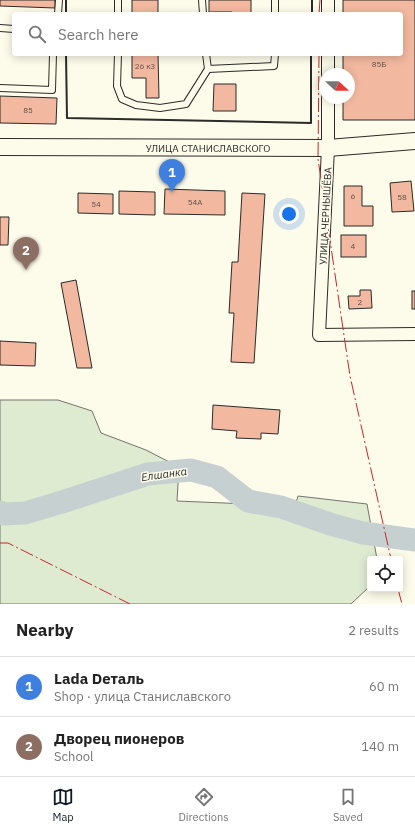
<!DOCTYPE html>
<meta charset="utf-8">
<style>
:root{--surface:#fff;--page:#f6f6f6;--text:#222;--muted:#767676;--line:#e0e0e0;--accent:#111827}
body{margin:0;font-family:"IBM Plex Sans",sans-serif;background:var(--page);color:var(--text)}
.controls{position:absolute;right:12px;bottom:12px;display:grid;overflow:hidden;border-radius:4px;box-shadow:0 2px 10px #0003}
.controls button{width:36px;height:36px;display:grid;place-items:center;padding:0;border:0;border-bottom:1px solid var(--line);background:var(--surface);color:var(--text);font:20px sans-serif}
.compass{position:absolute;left:319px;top:68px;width:36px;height:36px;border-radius:50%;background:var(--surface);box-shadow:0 2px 10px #0003;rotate:112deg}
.you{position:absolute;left:289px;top:214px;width:14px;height:14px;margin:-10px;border:3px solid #fff;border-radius:50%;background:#1a73e8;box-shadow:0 0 0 6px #1a73e833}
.badge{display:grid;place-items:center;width:26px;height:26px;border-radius:50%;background:var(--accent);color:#fff;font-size:13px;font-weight:700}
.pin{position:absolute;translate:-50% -33px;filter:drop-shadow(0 1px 2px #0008)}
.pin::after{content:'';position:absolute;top:21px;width:14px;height:12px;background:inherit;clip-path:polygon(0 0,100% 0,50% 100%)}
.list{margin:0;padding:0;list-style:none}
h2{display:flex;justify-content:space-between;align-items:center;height:52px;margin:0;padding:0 16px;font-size:17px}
h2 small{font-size:13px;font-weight:400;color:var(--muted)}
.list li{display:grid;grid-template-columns:26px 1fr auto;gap:12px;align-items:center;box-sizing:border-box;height:60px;padding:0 16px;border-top:1px solid var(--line)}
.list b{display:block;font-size:15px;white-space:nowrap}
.list p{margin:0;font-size:13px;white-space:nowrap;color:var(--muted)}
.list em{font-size:13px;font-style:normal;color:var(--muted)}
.icon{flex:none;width:22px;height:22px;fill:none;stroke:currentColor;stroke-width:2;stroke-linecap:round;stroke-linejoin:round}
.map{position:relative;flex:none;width:415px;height:604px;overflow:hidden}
.search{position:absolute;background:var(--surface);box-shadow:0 2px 10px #0003;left:12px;right:12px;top:12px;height:44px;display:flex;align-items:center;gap:10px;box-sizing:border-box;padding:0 14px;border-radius:4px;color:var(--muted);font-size:15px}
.sheet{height:172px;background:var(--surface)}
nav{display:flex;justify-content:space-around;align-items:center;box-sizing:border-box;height:56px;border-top:1px solid var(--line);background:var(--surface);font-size:11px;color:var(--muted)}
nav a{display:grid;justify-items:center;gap:2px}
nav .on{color:var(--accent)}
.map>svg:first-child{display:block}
.green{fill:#deebd1;stroke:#74746e}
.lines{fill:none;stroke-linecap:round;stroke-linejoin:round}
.river{stroke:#c7d0d0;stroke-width:23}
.building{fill:#f2b8a0;stroke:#2b2b2b}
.service-casing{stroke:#2b2b2b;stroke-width:8}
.minor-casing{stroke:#2b2b2b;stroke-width:14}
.secondary-casing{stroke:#2b2b2b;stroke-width:18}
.service{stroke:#fdfbea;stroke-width:6}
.minor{stroke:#fdfbea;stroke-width:12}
.secondary{stroke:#fdfbea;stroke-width:16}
.wall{stroke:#2b2b2b;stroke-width:2}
.power{stroke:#c62828;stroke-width:1;stroke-dasharray:14 3 2 3;stroke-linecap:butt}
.labels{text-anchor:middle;stroke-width:3;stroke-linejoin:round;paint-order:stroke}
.number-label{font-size:8px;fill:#5d4e48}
.street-label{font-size:10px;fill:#2b2b2b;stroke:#fdfbea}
.water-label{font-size:11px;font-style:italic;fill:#2b2b2b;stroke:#fdfbea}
</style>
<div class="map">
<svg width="415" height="604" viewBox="0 0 415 604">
<rect width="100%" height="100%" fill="#fdfbea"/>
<polygon class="green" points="0,400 58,400 92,411 101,433 146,450 179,467 177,501 295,506 298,496 367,504 377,559 370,559 370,586 351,604 0,604"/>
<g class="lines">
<polyline class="river" points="0,512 4,514 25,513 62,502 148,474 191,470 217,477 248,501 281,507 333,525 363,533 415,540"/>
</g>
<g class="building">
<polygon points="0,0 55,0 55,8 0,6"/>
<rect x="132" y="0" width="26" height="14"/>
<polygon points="209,0 251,0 251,14 232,14 232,12 209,12"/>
<polygon points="343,0 415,0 415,120 343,120 343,98 349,98 349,74 343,74 343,54 401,54 401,14 343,14"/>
<polygon points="132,54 158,54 159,98 146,98 146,78 132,78"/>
<polygon points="214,84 236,84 236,111 213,111"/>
<polygon points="0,96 57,98 56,124 0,123"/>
<polygon points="411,181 414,211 392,212 390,183"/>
<polygon points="344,186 362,186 362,206 373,206 373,226 344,226"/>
<polygon points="165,189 225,191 225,215 164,214"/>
<polygon points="119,191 155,192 155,215 119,214"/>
<polygon points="78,193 113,194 113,214 78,213"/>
<polygon points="242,193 265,194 254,363 231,362 234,313 229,313 232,262 238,262"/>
<polygon points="0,217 9,217 8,245 0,245"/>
<rect x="341" y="235" width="25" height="22"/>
<polygon points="76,280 92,368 77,368 61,283"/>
<polygon points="360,290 371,290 372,308 349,309 348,296 360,296"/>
<rect x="412" y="291" width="3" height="18"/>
<polygon points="0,341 36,343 35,366 0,365"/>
<polygon points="213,405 280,410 278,434 261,433 261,439 236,438 237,431 212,429"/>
</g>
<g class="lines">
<g class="service-casing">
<g id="service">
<polyline points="118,0 118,14"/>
<polyline points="202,0 203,14"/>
<polyline points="58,14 59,0"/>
<polyline points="275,14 275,0"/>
<polyline points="0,28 14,29"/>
<polyline points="118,54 117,86 122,99 136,105 160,108 186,104 208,69"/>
<polyline points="206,54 208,69 274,66 275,54"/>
<polyline points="0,88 52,90 53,54"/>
</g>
</g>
<g class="minor-casing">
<g id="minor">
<polyline points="328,0 328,14"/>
<polyline points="328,54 328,74"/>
<polyline points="328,98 328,148 319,335 415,334"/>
</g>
</g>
<g class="secondary-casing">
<polyline id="secondary" points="0,147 328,148 415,141"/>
</g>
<use href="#service" class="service"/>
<use href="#minor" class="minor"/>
<use href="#secondary" class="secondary"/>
<g class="wall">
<polyline points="66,0 66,14"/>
<polyline points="312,14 312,0"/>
<polyline points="66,54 67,118 311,123 311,54"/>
</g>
<g class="power">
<polyline points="319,14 320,0"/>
<polyline points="319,54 318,159 350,376 391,559"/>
<polyline points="0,543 8,543 130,604"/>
<polyline points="398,589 402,604"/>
</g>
</g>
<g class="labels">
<g class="number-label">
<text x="379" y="67">85Б</text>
<text x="145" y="69">26 к3</text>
<text x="28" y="113">85</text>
<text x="353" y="199">6</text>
<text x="402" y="200">58</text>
<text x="195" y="205">54А</text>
<text x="96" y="207">54</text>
<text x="353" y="249">4</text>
<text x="360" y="305">2</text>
</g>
<g class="street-label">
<text x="208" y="152">УЛИЦА СТАНИСЛАВСКОГО</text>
<text transform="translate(325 216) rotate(-87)" y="4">УЛИЦА ЧЕРНЫШЁВА</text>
</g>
<g class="water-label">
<text transform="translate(164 474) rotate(-8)" y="4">Елшанка</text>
</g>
</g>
</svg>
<div class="controls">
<button><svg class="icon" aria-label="locate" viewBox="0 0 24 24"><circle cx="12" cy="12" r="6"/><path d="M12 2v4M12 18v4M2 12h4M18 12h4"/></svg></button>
</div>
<svg class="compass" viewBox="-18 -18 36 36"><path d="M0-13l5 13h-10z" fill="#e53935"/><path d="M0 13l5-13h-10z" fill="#767676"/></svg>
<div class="you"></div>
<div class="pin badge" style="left:172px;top:192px;background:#3f7fe0">1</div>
<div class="pin badge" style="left:26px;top:270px;background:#8d6e63">2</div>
<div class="search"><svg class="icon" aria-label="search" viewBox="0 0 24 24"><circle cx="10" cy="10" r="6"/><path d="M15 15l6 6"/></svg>Search here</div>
</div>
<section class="sheet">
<h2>Nearby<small>2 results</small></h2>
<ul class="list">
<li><span class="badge" style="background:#3f7fe0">1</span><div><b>Lada Dеталь</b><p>Shop · улица Станиславского</p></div><em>60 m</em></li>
<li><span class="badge" style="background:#8d6e63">2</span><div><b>Дворец пионеров</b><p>School</p></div><em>140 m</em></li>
</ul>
</section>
<nav>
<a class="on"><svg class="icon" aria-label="map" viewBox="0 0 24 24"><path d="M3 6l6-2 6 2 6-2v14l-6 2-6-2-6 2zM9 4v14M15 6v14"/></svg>Map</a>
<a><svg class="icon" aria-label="directions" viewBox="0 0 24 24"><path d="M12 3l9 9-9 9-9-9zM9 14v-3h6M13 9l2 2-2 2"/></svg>Directions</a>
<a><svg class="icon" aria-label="saved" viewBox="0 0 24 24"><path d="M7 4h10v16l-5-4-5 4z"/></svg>Saved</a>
</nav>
